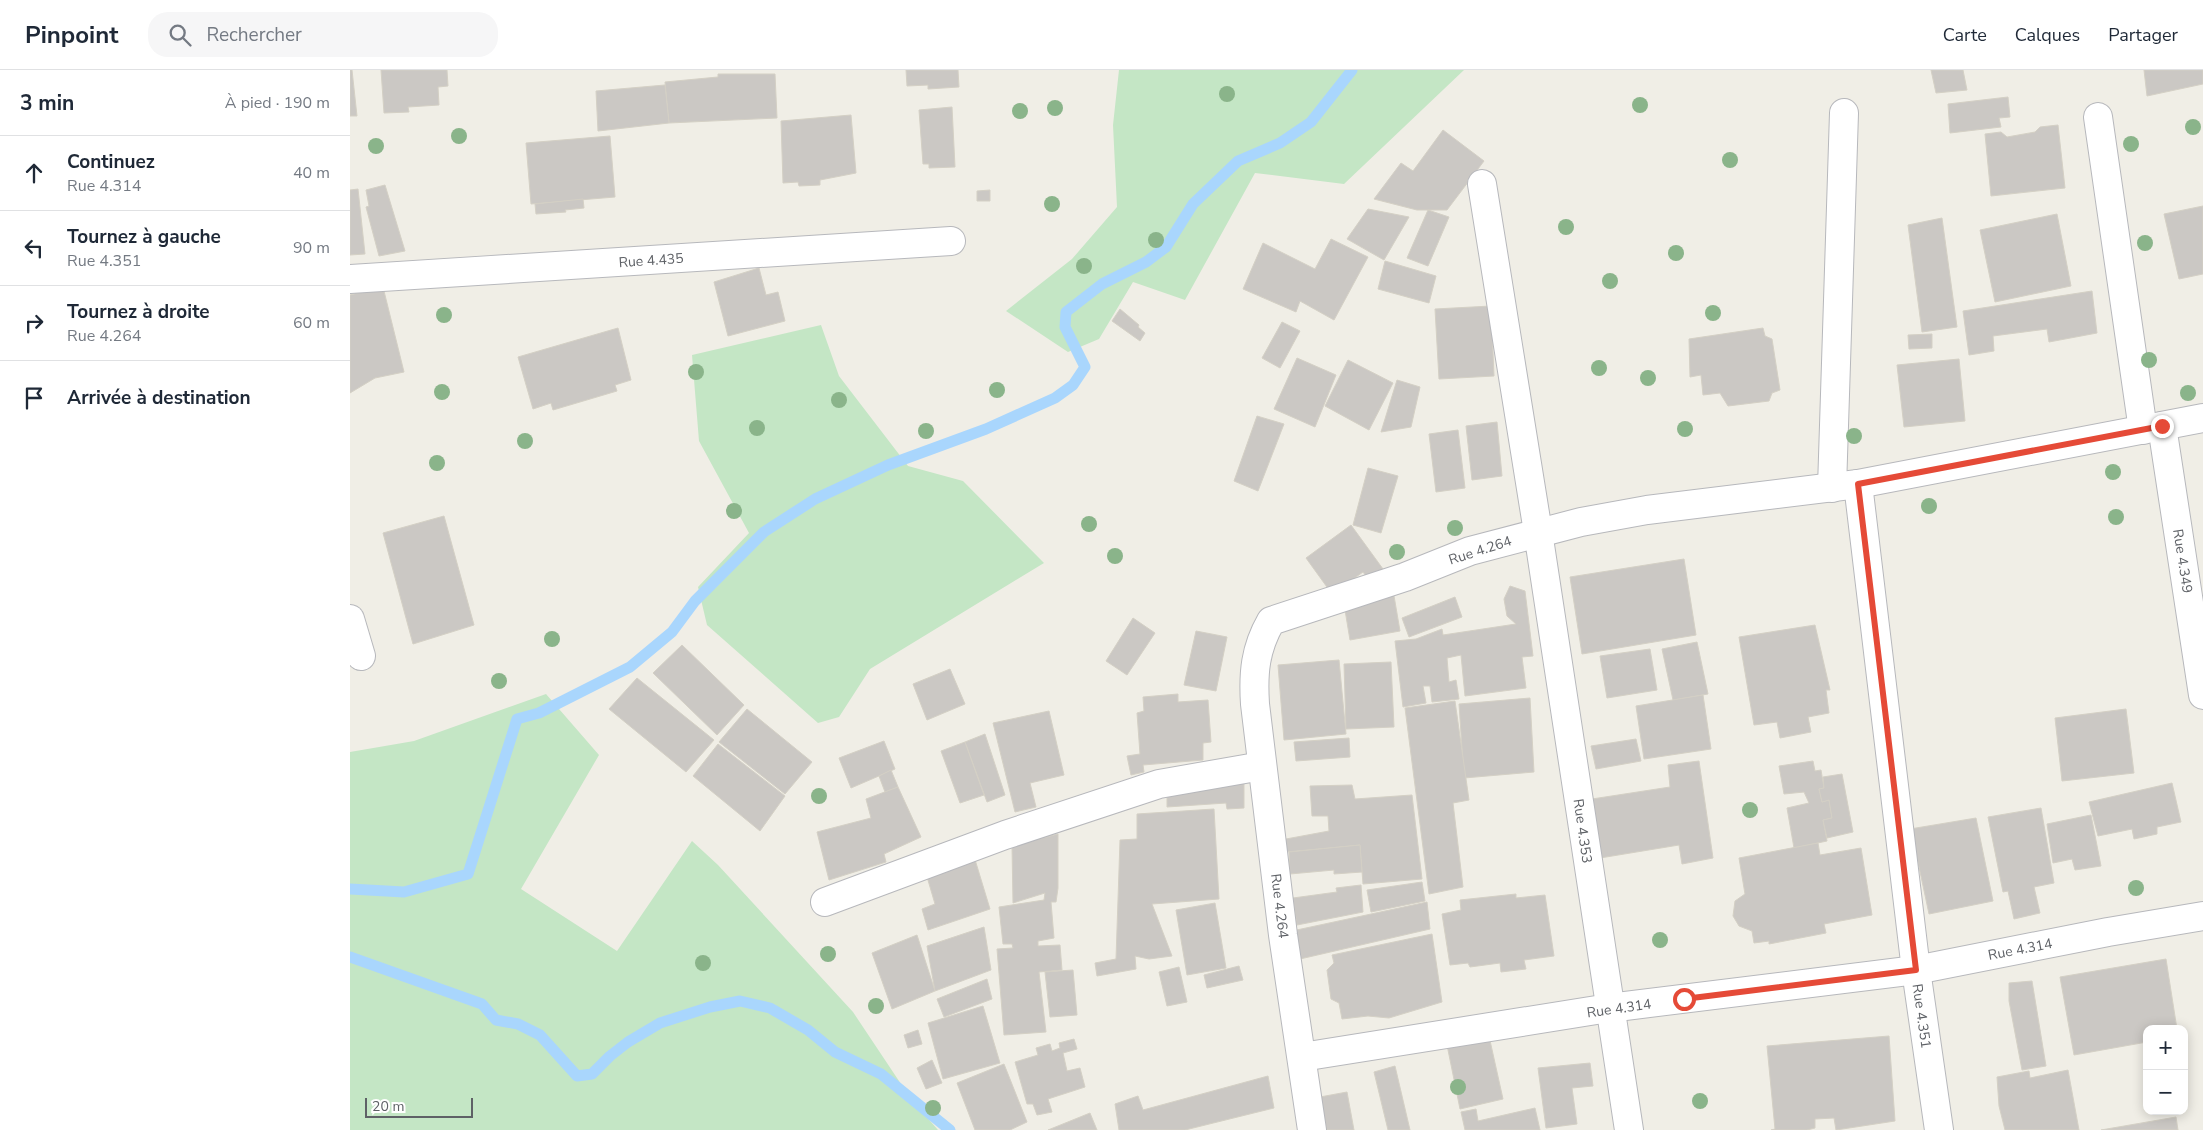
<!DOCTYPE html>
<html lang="fr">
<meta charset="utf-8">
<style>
:root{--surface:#fff;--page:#f6f6f7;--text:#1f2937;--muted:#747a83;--line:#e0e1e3}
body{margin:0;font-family:"Nunito Sans",sans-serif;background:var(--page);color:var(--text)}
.controls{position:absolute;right:15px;bottom:15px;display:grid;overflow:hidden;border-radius:10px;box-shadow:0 2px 12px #0003}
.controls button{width:45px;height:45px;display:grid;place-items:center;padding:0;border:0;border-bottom:1px solid var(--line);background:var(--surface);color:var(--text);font:25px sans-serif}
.scale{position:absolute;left:15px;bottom:12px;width:108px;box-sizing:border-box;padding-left:5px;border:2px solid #5e6166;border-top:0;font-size:14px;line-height:18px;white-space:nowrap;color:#5e6166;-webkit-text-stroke:4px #fff;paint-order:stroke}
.stop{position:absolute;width:15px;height:15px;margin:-11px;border:4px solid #e54a37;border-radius:50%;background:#fff}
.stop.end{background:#e54a37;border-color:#fff;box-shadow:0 1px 5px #0008}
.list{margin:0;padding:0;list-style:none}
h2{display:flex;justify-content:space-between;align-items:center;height:65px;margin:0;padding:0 20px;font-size:21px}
h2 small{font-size:16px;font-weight:400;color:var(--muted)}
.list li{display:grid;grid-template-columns:32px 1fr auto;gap:15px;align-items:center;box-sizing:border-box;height:75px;padding:0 20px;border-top:1px solid var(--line)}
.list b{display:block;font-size:19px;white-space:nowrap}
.list p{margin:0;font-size:16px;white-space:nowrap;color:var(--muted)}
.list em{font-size:16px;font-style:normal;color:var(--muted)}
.icon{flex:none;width:28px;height:28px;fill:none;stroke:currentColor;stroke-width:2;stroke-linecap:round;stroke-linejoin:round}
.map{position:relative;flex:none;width:1853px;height:1060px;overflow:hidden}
header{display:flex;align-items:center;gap:30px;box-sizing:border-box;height:70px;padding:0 25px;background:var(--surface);border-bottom:1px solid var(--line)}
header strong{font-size:24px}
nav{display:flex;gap:28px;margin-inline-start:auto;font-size:18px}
.search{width:350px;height:45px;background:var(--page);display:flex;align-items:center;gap:12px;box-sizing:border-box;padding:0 18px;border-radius:20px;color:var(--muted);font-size:19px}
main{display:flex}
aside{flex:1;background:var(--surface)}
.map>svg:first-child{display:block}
.green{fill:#c4e6c5}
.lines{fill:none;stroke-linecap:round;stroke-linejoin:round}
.stream{stroke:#a9d6fd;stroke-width:11}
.building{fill:#cbc8c4;stroke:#d4d0c5}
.minor-casing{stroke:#b7b8bc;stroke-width:30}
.minor{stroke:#fff;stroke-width:28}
.tree{fill:#8ab48a}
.route{stroke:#e54a37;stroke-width:6}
.labels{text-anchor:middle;stroke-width:5;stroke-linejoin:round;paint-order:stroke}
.street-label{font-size:14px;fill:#5e6166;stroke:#fff}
</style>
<header>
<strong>Pinpoint</strong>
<div class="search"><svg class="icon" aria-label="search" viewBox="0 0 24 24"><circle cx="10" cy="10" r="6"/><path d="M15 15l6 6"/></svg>Rechercher</div>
<nav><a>Carte</a><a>Calques</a><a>Partager</a></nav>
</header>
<main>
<aside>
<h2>3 min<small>À pied · 190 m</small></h2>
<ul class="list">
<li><svg class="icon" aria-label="ahead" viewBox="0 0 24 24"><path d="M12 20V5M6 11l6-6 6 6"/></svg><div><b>Continuez</b><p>Rue 4.314</p></div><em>40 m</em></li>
<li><svg class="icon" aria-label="left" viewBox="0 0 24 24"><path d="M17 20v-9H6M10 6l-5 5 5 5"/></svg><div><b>Tournez à gauche</b><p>Rue 4.351</p></div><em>90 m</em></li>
<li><svg class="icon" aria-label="right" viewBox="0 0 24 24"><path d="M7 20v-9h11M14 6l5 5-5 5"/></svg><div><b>Tournez à droite</b><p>Rue 4.264</p></div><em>60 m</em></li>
<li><svg class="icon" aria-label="arrive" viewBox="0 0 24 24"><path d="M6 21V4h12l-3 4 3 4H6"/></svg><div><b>Arrivée à destination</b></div></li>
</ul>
</aside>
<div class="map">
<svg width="1853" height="1060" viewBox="0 0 1853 1060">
<rect width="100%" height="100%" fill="#f0eee6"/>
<g class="green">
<polygon points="769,0 1114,0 994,114 905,103 835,230 783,212 749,269 718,282 656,241 722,189 767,137 763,55"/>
<polygon points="471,255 489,306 558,396 613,411 694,493 520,599 489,647 468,653 357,555 348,517 399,463 349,371 342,285"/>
<polygon points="196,624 249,685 171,819 267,881 342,771 368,795 503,942 561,1029 588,1060 0,1060 0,682 64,671"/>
</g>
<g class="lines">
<g class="stream">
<polyline points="0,819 54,822 118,804 167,649 189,643 280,597 322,562 345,531 414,462 465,429 538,395 636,359 705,328 723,315 735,297 715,257 716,242 752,214 796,192 816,177 843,134 888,91 930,73 961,52 1002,0"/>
<polyline points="0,887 132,934 146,950 168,954 190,965 227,1006 242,1004 260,986 278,972 310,953 360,937 390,931 420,938 458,960 485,982 531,1004 600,1060"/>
</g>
</g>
<g class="building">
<polygon points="0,0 2,0 7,46 0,46"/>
<polygon points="31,0 97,0 98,16 88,17 89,35 58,37 59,42 34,43"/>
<polygon points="556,0 608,0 609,17 578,19 578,15 557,16"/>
<polygon points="1581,0 1613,0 1617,20 1586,23"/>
<polygon points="1794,0 1853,0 1853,14 1797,26"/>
<polygon points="368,4 425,4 427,48 319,53 315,12 368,7"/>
<polygon points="315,15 319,53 248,61 246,21"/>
<polygon points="1658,27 1660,47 1649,48 1651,57 1600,63 1598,34"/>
<polygon points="602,37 605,97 579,98 579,94 573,94 569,40"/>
<polygon points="501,45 506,103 470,110 470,115 449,116 448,112 433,113 431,51"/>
<polygon points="1708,55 1715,118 1641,126 1635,64 1651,62 1657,67 1685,62 1690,57"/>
<polygon points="1093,60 1134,91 1097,140 1067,140 1024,129 1051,93 1063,101"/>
<polygon points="260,66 265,127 181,134 176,73"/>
<polygon points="35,115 55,181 29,186 16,137 19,136 16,120"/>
<polygon points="8,119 15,184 0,185 0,120"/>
<polygon points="640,120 640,131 627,131 627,121"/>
<polygon points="233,129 234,138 215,140 216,142 186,144 185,134"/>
<polygon points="1853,136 1853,204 1829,209 1814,144"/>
<polygon points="1018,139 1059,147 1034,190 997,169"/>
<polygon points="1078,140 1099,147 1078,196 1057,188"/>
<polygon points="1707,144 1721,216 1645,232 1630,160"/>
<polygon points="1592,148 1607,257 1572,262 1558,155"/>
<polygon points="981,169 1018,187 984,250 950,231 946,242 893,219 913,173 965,199"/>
<polygon points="1035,191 1086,206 1079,233 1028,219"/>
<polygon points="409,198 416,225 428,222 435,251 378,266 364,212"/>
<polygon points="33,217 54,302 25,308 0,323 0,225"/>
<polygon points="1742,221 1747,263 1699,272 1697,259 1643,266 1644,281 1619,285 1613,241"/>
<polygon points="1141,236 1144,306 1089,309 1085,239"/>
<polygon points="770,239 789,255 788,257 795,263 790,271 762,251"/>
<polygon points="932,252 950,261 930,298 912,288"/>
<polygon points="268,258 281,310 265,315 267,321 203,340 201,333 183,339 168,287"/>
<polygon points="1413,258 1415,266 1422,269 1430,320 1422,323 1419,331 1378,336 1370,323 1353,325 1351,305 1340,307 1339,269"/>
<polygon points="1582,264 1582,278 1559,279 1558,265"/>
<polygon points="947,288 986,305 965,357 924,339"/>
<polygon points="1609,289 1615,351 1554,357 1547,295"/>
<polygon points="998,290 1043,313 1019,360 975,336"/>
<polygon points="1047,310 1070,317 1061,357 1031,362"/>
<polygon points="907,346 934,354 908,421 884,411"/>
<polygon points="1147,352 1152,406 1122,410 1116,356"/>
<polygon points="1108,360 1115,418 1086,422 1079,364"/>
<polygon points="1018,398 1048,406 1031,463 1003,455"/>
<polygon points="94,446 124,555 63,574 33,463"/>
<polygon points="1001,455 1033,499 1019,510 1013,502 982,524 956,488"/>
<polygon points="1334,489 1346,565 1232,584 1220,507"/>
<polygon points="1160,516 1175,521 1183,586 1172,587 1176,618 1115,626 1111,585 1097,588 1099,612 1106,610 1109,629 1082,632 1080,616 1073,616 1076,633 1053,637 1045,571 1066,569 1092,559 1093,565 1166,554 1157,546 1154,529"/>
<polygon points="1043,520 1050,561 1000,570 993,528"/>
<polygon points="1105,527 1112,547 1059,567 1052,548"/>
<polygon points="783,548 805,563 777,605 756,591"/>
<polygon points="1465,555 1480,620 1476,620 1479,643 1458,647 1461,662 1430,668 1427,652 1404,655 1389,567"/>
<polygon points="846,561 877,567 866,621 834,615"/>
<polygon points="1347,572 1358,624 1323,630 1312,579"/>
<polygon points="332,575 394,635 367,665 303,603"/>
<polygon points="1300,579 1307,620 1257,628 1250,586"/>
<polygon points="989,590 996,664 934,670 928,595"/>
<polygon points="1041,592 1044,657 996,659 994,594"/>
<polygon points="600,599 615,634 577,650 563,614"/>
<polygon points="287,608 364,670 336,702 259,639"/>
<polygon points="828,624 828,632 858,630 861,672 853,673 853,690 793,695 794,702 781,705 777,686 790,684 787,643 794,641 793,627"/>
<polygon points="1353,625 1361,679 1294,689 1286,636"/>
<polygon points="1180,628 1184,702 1114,708 1109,634"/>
<polygon points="1105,631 1119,730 1103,733 1113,817 1079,824 1055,638"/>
<polygon points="397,639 462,692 435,724 369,672"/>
<polygon points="1776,639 1784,703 1712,711 1705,648"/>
<polygon points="699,641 714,705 680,713 686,737 665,742 643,653"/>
<polygon points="635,664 655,725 637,732 615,672"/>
<polygon points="999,668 1000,687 946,691 944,672"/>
<polygon points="1286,669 1291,691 1246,699 1241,676"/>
<polygon points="534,671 545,699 501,718 489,688"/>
<polygon points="615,672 634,725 610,733 591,681"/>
<polygon points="368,674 435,726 410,761 343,706"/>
<polygon points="1349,691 1363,788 1332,794 1329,775 1250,788 1242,729 1320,717 1318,695"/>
<polygon points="1463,691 1465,701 1471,700 1474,718 1469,719 1472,732 1479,730 1482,748 1473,750 1477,771 1444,778 1437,738 1459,733 1454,722 1434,724 1429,696"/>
<polygon points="541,700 548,717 535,722 529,706"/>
<polygon points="1492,704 1503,762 1477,768 1473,750 1482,748 1479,730 1472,732 1469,719 1474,718 1473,707"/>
<polygon points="894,710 894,738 877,739 876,733 817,737 817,717"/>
<polygon points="1822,713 1831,752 1807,757 1807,764 1784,769 1782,759 1748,766 1739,732"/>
<polygon points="1002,715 1005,729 1062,725 1072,809 1013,814 1010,775 936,782 936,769 979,761 978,746 962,746 960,716"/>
<polygon points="548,717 571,767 534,784 536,792 479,810 467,762 521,748 516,729"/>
<polygon points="1691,738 1704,813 1684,817 1690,843 1664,849 1658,821 1653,822 1638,747"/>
<polygon points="864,739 869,829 802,834 822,886 799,889 785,886 786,899 747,906 745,893 766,889 770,770 787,769 787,744"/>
<polygon points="1741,745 1751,796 1725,800 1722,789 1703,793 1697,754"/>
<polygon points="1626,748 1643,831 1579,844 1565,778 1554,760"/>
<polygon points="708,764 708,818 706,832 701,832 704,868 688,871 688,876 710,875 712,900 689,902 696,962 654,965 647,879 663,878 662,874 653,874 649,837 694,830 695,823 663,833 662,776"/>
<polygon points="1468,773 1470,785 1511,778 1522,845 1474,854 1476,863 1419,874 1419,871 1404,873 1402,861 1389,856 1383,846 1385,831 1395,824 1389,788"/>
<polygon points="1010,775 1012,802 984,804 984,800 940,804 939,782"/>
<polygon points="623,783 640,839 578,860 572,839 585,834 575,800"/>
<polygon points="1072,812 1075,831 1021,842 1017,820"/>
<polygon points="1011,815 1013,842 947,855 943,828 987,822 986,818"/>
<polygon points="1166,824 1166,828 1195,825 1204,886 1174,890 1176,899 1151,902 1150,893 1120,897 1118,893 1100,895 1092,844 1111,840 1110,830"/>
<polygon points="1077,832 1080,859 950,889 942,861"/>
<polygon points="865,833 876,898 837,905 826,840"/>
<polygon points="634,857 641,900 585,921 577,876"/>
<polygon points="1082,864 1092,932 1039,948 1018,946 992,949 989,933 981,929 977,900 984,893 982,885"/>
<polygon points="567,865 585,921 542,939 522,883"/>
<polygon points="1816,889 1827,959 1797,959 1797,972 1724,985 1710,907"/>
<polygon points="889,896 893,910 857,918 854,905"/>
<polygon points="829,897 837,932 817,936 809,902"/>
<polygon points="723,900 727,945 700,947 695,902"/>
<polygon points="637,909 642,929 594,947 587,929"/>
<polygon points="1682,911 1696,996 1672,1000 1659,931 1659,913"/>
<polygon points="633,936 650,993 593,1009 578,953"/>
<polygon points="568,960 572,974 558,978 554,965"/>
<polygon points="1139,966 1153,1029 1110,1039 1097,975"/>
<polygon points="1539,966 1545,1051 1486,1060 1484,1048 1465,1049 1465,1058 1457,1060 1421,1060 1425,1059 1417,976"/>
<polygon points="724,969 727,979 713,983 717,1001 730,998 735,1017 698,1029 702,1042 687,1045 683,1034 677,1034 665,992 688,985 686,978 700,974 702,981 710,978 709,973"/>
<polygon points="582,990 592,1013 576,1019 567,998"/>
<polygon points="1240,993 1243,1016 1222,1018 1227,1054 1196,1058 1188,998"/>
<polygon points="654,994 677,1052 660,1060 625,1060 607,1013"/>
<polygon points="1045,996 1060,1060 1038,1060 1024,1002"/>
<polygon points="1718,1000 1729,1060 1655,1060 1649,1036 1647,1007 1679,1001 1680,1008"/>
<polygon points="918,1006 924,1038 835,1060 769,1060 765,1034 788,1026 793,1040"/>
<polygon points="997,1022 1004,1060 977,1060 970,1027"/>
<polygon points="1185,1038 1190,1060 1115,1060 1111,1042 1126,1039 1128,1051"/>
<polygon points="740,1043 747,1060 698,1060"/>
<polygon points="1826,1047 1828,1060 1751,1060"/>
</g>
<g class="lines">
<g class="minor-casing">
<g id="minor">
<polyline points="1748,47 1793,360"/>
<polyline points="1132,114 1188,462 1279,1060"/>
<polyline points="0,209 601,171"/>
<polyline points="1812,356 1853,625"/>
<polyline points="1508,414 1566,900 1589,1060"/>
<polyline points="1482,418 1494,43"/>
<polyline points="0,549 11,586"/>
<polyline points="475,832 655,765 809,714 912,696"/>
<polyline points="952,987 1259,938 1566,900 1758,862 1853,846"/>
<path d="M962,1060L933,865L905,634C903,603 905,579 921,551L1055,507L1120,481L1231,452L1297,440L1508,414L1853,348"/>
</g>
</g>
<use href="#minor" class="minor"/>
</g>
<g class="tree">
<circle cx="877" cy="24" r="8"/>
<circle cx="1290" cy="35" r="8"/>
<circle cx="705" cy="38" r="8"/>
<circle cx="670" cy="41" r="8"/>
<circle cx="1843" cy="57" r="8"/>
<circle cx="109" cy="66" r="8"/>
<circle cx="1781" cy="74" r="8"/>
<circle cx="26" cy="76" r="8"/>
<circle cx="1380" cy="90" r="8"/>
<circle cx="702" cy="134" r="8"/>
<circle cx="1216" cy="157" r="8"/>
<circle cx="806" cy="170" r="8"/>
<circle cx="1795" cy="173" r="8"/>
<circle cx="1326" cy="183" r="8"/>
<circle cx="734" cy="196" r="8"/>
<circle cx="1260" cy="211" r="8"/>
<circle cx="1363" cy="243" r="8"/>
<circle cx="94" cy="245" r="8"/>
<circle cx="1799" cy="290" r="8"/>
<circle cx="1249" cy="298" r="8"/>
<circle cx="346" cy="302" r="8"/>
<circle cx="1298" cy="308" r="8"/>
<circle cx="647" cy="320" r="8"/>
<circle cx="92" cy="322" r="8"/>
<circle cx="1838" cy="323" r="8"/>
<circle cx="489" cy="330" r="8"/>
<circle cx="407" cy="358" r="8"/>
<circle cx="1335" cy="359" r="8"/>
<circle cx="576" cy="361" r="8"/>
<circle cx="1504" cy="366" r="8"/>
<circle cx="175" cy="371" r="8"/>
<circle cx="87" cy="393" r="8"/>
<circle cx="1763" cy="402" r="8"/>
<circle cx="1579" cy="436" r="8"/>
<circle cx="384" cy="441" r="8"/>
<circle cx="1766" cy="447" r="8"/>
<circle cx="739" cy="454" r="8"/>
<circle cx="1105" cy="458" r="8"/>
<circle cx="1047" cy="482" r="8"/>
<circle cx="765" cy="486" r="8"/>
<circle cx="202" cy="569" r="8"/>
<circle cx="149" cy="611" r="8"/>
<circle cx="469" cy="726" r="8"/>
<circle cx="1400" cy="740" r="8"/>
<circle cx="1786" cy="818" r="8"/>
<circle cx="1310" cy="870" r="8"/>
<circle cx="478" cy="884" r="8"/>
<circle cx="353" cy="893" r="8"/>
<circle cx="526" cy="936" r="8"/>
<circle cx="1108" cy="1017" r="8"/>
<circle cx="1350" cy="1031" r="8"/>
<circle cx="583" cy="1038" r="8"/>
</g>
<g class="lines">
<polyline class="route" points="1334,929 1566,900 1508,414 1812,356"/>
</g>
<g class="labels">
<g class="street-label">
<text transform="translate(301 190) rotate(-4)" y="5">Rue 4.435</text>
<text transform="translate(1130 480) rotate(-18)" y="5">Rue 4.264</text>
<text transform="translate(1833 491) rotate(81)" y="5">Rue 4.349</text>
<text transform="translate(1233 761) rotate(82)" y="5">Rue 4.353</text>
<text transform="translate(930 836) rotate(83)" y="5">Rue 4.264</text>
<text transform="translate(1670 879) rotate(-11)" y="5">Rue 4.314</text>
<text transform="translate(1269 938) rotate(-8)" y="5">Rue 4.314</text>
<text transform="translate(1572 946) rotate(82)" y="5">Rue 4.351</text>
</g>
</g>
</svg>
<div class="controls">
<button>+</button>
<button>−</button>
</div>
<div class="scale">20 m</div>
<div class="stop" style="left:1334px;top:929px"></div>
<div class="stop end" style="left:1812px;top:356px"></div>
</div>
</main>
